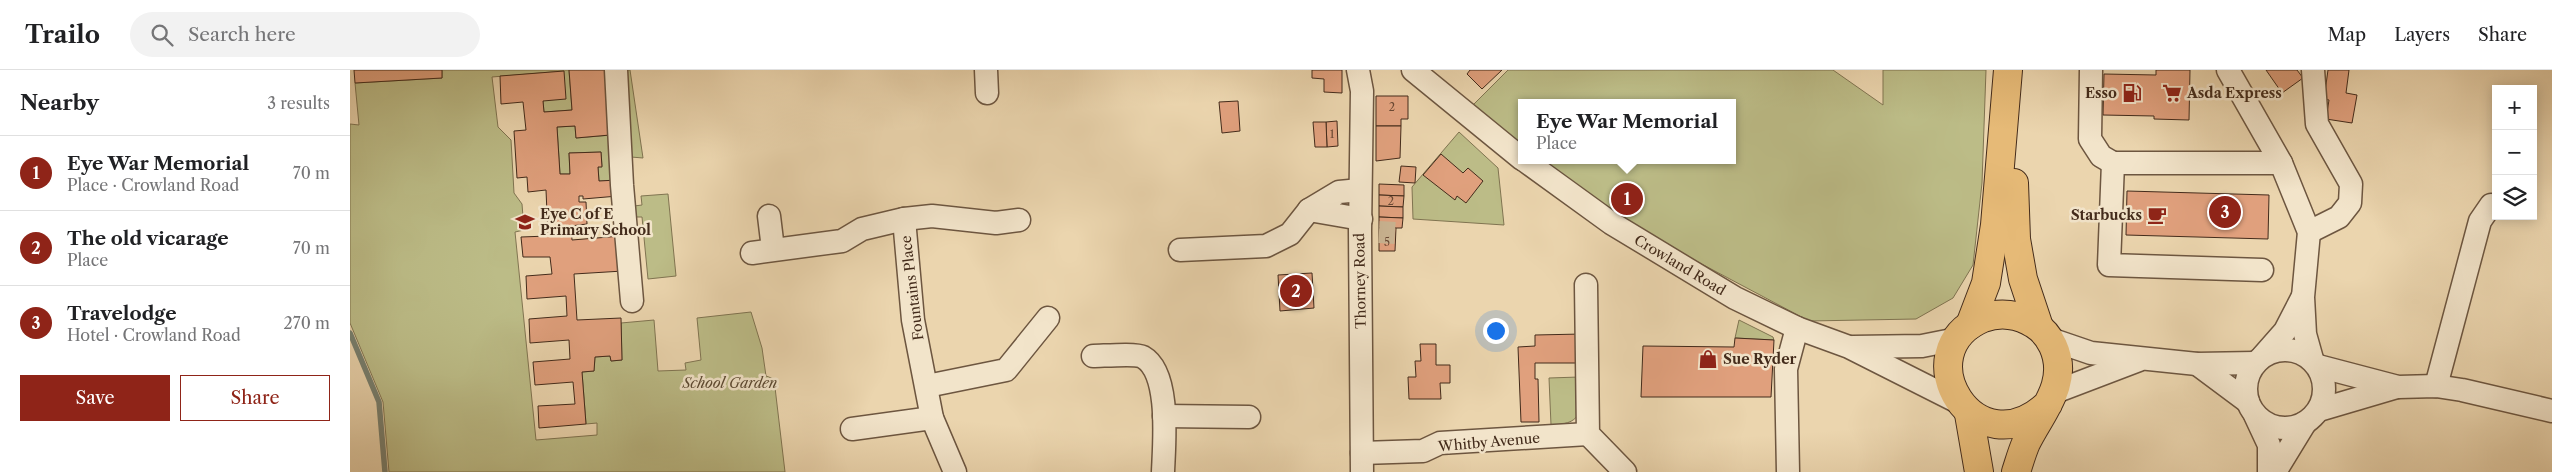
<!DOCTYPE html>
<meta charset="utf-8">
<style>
:root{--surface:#fff;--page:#f2f2f2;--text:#202124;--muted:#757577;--line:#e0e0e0;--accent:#8f2418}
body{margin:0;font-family:"Libre Caslon Text",serif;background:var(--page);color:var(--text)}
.controls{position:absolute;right:15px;top:15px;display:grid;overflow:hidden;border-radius:0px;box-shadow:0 2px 12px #0003}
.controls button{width:45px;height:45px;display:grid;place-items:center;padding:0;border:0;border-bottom:1px solid var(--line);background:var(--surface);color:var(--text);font:25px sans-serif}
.you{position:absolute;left:1145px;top:260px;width:18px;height:18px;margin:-12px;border:4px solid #fff;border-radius:50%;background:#1a73e8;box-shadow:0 0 0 8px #1a73e833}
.badge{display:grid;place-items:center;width:32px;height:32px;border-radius:50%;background:var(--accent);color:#fff;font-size:16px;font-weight:700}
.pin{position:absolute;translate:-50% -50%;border:2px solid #fff;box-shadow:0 1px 5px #0006}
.popup{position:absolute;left:1168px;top:29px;width:218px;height:65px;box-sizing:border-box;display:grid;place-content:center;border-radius:0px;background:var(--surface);filter:drop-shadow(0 1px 4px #0005);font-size:16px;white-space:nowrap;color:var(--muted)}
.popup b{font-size:19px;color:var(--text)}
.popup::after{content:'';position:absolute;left:50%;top:100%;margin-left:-10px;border:10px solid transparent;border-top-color:var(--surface)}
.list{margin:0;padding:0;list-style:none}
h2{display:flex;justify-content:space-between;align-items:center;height:65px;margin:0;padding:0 20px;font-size:21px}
h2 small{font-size:16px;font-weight:400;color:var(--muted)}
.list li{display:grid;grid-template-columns:32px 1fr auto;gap:15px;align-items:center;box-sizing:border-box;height:75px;padding:0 20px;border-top:1px solid var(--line)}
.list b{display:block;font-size:19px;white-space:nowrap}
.list p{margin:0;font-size:16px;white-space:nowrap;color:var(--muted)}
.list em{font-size:16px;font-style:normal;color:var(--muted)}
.actions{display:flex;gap:10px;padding:15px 20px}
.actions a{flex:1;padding:11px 0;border:1px solid var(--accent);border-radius:0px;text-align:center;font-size:18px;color:var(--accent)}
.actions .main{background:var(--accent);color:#fff}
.icon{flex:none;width:28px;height:28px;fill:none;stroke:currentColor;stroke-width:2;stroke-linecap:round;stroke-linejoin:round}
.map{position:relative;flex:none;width:2202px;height:402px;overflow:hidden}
header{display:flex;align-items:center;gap:30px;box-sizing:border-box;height:70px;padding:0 25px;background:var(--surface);border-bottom:1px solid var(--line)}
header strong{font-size:24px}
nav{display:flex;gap:28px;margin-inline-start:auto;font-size:18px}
.search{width:350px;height:45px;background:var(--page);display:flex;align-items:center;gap:12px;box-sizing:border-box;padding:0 18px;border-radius:28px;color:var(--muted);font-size:19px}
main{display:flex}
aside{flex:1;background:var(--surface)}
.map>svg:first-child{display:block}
.green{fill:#bcbc87;stroke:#807451}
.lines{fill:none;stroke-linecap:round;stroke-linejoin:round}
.stream{stroke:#778070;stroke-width:5.5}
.building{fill:#e0a07d;stroke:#432b1b}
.minor-tunnel{stroke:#c9b391;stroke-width:22;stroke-dasharray:22 11;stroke-linecap:butt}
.minor-casing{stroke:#6d5640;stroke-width:25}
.highway-casing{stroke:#432b1b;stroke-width:30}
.minor{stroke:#f2e4ca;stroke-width:22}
.highway{stroke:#e6ba77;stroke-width:28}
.labels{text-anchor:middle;stroke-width:5;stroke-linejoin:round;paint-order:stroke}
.number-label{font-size:11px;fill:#6a4834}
.poi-label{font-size:14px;font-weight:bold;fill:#432b1b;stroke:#f2e4ca;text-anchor:start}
.street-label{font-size:14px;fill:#432b1b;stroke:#f2e4ca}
.park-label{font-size:14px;font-style:italic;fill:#5b4831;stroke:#f2e4ca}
</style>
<header>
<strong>Trailo</strong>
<div class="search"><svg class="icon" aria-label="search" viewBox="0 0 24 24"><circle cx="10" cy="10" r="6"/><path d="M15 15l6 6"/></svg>Search here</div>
<nav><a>Map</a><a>Layers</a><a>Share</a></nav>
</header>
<main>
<aside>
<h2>Nearby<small>3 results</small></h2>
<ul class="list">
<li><span class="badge">1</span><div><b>Eye War Memorial</b><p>Place · Crowland Road</p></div><em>70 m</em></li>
<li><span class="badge">2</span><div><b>The old vicarage</b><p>Place</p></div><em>70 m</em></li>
<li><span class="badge">3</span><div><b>Travelodge</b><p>Hotel · Crowland Road</p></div><em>270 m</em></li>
</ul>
<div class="actions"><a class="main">Save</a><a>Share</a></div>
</aside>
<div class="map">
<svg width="2202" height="402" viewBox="0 0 2202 402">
<rect width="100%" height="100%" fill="#ebd5ae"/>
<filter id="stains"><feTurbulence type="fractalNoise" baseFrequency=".004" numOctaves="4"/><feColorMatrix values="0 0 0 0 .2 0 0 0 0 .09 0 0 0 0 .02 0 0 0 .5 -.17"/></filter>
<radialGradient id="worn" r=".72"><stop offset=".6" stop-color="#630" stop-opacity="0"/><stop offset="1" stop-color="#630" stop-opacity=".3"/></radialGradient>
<g class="green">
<polygon points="92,0 219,0 222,40 194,42 193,31 214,1 142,7 148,57 161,70 164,123 172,134 174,160 165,162 186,370 247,365 247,353 236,354 232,302 244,301 245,287 260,286 261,291 272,290 271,253 304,250 308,301 336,300 335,293 351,290 347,248 401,242 412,278 416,306 424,309 435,402 39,402 33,332 0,253 0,54 9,55 5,13 92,8"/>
<polygon points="274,0 280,0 293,88 281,87"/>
<polygon points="1158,0 1483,0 1533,35 1533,0 1636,0 1632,113 1623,195 1603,228 1566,249 1459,251 1297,165 1184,90 1382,90 1382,33 1172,33 1172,82 1120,38"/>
<polygon points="225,56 226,68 262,65 267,110 249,111 248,97 252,96 251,82 219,83 220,104 210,104 207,57"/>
<polygon points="1109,62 1148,98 1154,155 1063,149 1062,117"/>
<polygon points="318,124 326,206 298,209 292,147 286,147 284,136 292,135 291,126"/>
<polygon points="1389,250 1423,267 1424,270 1385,268"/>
<path d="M1229,307C1229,337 1238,354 1201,355L1199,308Z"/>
</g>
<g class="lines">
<polyline class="stream" points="0,263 29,332 35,402"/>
</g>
<g class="building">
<polygon points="4,0 92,0 92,8 5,13"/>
<polygon points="219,0 257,0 260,65 226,68 225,56 207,57 210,104 220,104 219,83 251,82 252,97 248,97 249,111 267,110 268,126 233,129 233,126 229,126 229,132 236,132 237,154 221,156 222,170 271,166 273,201 224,204 227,250 271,248 272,290 261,291 260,286 245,287 244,301 232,302 236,354 189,358 188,336 225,334 223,312 185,315 183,292 220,289 219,270 180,273 179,249 217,246 216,226 177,229 176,206 202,204 200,187 173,187 171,167 198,166 196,120 178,122 177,107 167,108 164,61 176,60 173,32 151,34 150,6 214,1 216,29 193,31 194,42 222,40"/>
<polygon points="962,0 992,0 992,23 974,22 974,9 962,8"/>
<polygon points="1120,0 1152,0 1132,19 1117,4"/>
<polygon points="1806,0 1840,0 1839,50 1804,49 1804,46 1753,45 1754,4 1806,5"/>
<polygon points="1916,0 1947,0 1953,8 1932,23"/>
<polygon points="1978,0 1999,0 1996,23 2007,25 2002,53 1976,49 1979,30 1974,29"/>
<polygon points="1026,26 1058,26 1058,49 1051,49 1051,56 1026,56"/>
<polygon points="888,31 890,61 872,63 869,32"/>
<polygon points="987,51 988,76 977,77 976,52"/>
<polygon points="963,52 976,52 977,77 965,77"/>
<polygon points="1026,56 1051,56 1050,88 1026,91"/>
<polygon points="1091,84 1113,103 1118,98 1133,111 1116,133 1107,126 1105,130 1073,105"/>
<polygon points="1051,96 1066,97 1065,113 1049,112"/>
<polygon points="1029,114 1054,115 1054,126 1029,125"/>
<polygon points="1777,121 1919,125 1918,169 1776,165"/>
<polygon points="1029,125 1054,126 1053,137 1029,136"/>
<polygon points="1029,136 1053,137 1053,148 1029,147"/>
<polygon points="1029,147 1053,148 1052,158 1029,158"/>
<polygon points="1029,158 1046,158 1045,181 1029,181"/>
<polygon points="962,203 964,238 930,241 928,205"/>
<polygon points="1232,264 1232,293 1185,293 1185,309 1188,309 1189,352 1171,352 1168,277 1185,276 1185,265"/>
<polygon points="1385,268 1424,270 1421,327 1291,327 1293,276 1384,277"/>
<polygon points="1070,274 1086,274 1086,295 1100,295 1100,313 1090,313 1091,329 1059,329 1058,307 1066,307 1065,291 1071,291"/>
</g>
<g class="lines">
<polyline class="minor-tunnel" points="1029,162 1045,163"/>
<g class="minor-casing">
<g id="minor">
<polyline points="266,0 272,115 282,231"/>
<polyline points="636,0 637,23"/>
<polyline points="1008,0 1012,21 1010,161 1012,402"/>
<polyline points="1063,0 1172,89"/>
<polyline points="1741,0 1740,69 1751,86 1763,93"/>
<polyline points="1878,0 1931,93 1959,162 1953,227 1955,264 1962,289"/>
<polyline points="1174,90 1261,153 1385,228 1447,258 1499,277 1608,332"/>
<polyline points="1010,120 989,122 959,140 1011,149"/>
<polyline points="419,146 423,179"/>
<polyline points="554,149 563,250 582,348 605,402"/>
<polyline points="1959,162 1989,147 2000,133 2001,114 1967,54 1963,0"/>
<polyline points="830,180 916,176 940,164 959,140"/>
<polyline points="402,183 492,171 512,159 554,149 582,146 646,153 669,150"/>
<polyline points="1912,200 1759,195 1763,93 1931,93"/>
<polyline points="1236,215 1238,364 1275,402"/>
<polyline points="1700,269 1741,283 1847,294 1905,293"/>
<polyline points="1503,277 1572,276 1607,269"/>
<circle cx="1935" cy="319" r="39"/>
<path d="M743,286C753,286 785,283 793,287C821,303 814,374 813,402"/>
<polyline points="1913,286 1935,261 1952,228"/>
<polyline points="1847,294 1898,332"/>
<polyline points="1968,296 2048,317 2086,316 2112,320 2202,341"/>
<polyline points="577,316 656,300 698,248"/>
<polyline points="2086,316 2130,151 2141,135"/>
<polyline points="1705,322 1789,290"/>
<polyline points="1969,340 2047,317"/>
<polyline points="1905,345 1919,375 1919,402"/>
<polyline points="814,346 899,347"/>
<polyline points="502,359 582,348"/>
<polyline points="1012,383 1073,381 1090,373 1238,364"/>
<polyline points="1438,402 1436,299 1447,258"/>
<polyline points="1925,402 1955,353"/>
</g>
</g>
<g class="highway-casing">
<g id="highway">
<polyline points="1664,113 1666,169 1673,209 1689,257"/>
<polyline points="1620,255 1636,213 1645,155 1658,0"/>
<polyline points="1619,344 1629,402"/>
<path d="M1666,402C1669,393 1672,382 1676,373C1691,342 1720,313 1703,276C1699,267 1692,259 1684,254C1669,244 1650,242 1633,248C1553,282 1626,402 1698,334"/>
</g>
</g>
<use href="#minor" class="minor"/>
<use href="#highway" class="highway"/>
</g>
<defs>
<g id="fuel-bare" transform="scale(1.5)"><path d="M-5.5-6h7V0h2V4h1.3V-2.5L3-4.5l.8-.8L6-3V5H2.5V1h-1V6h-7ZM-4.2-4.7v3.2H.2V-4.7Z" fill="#8f2418" stroke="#f2e4ca" stroke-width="2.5" paint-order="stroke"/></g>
<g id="supermarket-bare" transform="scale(1.5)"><path d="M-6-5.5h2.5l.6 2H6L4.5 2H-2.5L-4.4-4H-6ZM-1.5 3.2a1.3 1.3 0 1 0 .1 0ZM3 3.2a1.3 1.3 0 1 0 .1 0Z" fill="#8f2418" stroke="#f2e4ca" stroke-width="2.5" paint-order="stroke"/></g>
<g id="cafe-bare" transform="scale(1.5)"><path d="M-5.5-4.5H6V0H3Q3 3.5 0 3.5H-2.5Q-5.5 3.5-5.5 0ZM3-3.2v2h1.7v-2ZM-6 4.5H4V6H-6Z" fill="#8f2418" stroke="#f2e4ca" stroke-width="2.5" paint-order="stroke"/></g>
<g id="school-bare" transform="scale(1.5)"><path d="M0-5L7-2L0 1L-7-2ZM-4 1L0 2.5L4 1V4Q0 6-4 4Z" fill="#8f2418" stroke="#f2e4ca" stroke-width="2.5" paint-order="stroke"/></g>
<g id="shop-bare" transform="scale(1.5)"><path d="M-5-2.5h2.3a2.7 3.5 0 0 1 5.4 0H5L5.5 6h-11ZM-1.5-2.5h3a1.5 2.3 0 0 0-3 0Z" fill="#8f2418" stroke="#f2e4ca" stroke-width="2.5" paint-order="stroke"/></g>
</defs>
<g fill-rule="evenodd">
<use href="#fuel-bare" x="1782" y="23"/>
<use href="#supermarket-bare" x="1822" y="23"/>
<use href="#cafe-bare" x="1807" y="145"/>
<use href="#school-bare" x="175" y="152"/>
<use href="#shop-bare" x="1358" y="289"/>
</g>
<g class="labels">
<g class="number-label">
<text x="1042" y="41">2</text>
<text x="982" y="68">1</text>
<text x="1041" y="135">2</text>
<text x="1037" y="176">5</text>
</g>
<g class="poi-label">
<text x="1767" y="28" text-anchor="end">Esso</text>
<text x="1837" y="28">Asda Express</text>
<text x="190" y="149">Eye C of E<tspan x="190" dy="16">Primary School</tspan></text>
<text x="1792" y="150" text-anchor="end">Starbucks</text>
<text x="1373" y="294">Sue Ryder</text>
</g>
<g class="street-label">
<text transform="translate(1330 195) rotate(31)" y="5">Crowland Road</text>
<text transform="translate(1010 211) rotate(-91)" y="5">Thorney Road</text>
<text transform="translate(562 218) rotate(-97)" y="5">Fountains Place</text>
<text transform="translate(1139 372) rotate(-5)" y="5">Whitby Avenue</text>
</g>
<g class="park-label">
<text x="380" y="318">School Garden</text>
</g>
</g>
<rect width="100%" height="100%" filter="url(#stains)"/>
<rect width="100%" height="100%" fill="url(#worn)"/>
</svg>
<div class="controls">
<button>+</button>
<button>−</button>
<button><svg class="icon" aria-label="layers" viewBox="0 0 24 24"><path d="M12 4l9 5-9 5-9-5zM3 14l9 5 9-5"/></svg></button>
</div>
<div class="you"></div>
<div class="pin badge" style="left:1277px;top:129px">1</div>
<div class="popup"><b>Eye War Memorial</b>Place</div>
<div class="pin badge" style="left:946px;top:221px">2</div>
<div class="pin badge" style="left:1875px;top:142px">3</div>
</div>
</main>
